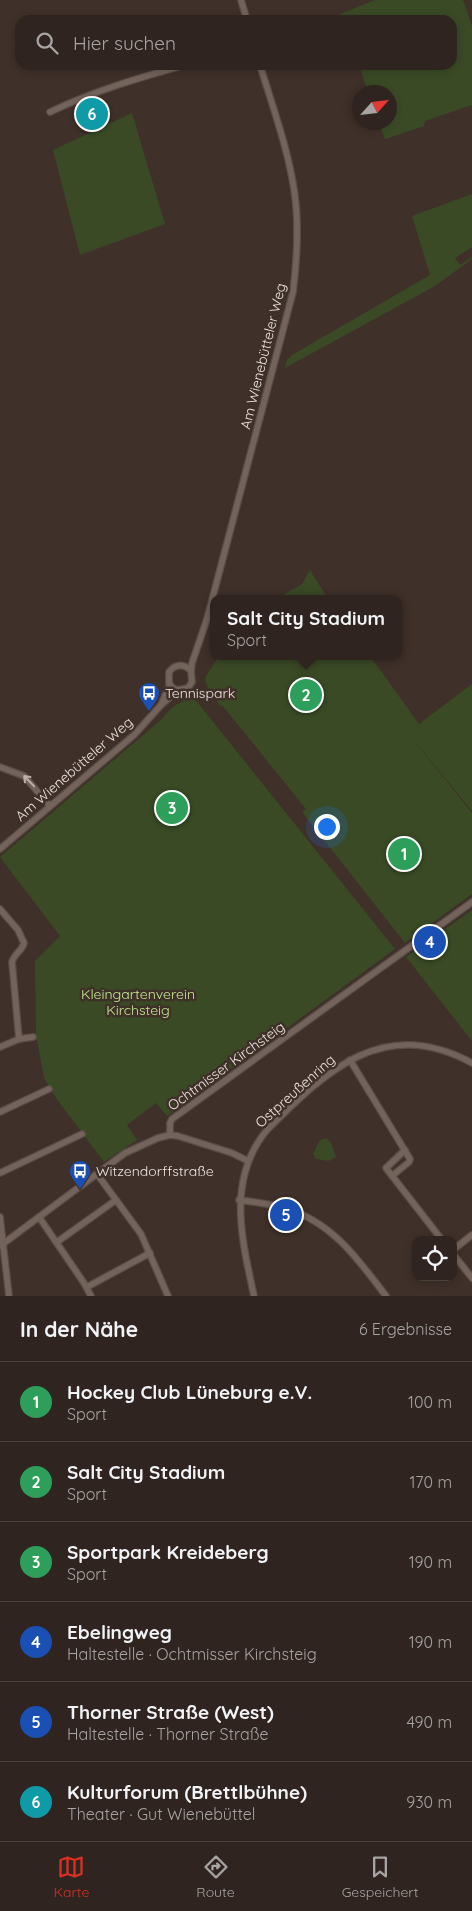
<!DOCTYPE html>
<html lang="de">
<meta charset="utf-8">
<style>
:root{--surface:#2f241f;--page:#3b302c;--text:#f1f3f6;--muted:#a7a4a4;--line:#4a413d;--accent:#d93025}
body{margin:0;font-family:Quicksand,sans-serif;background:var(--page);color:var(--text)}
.controls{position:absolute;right:15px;bottom:15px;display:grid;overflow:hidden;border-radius:10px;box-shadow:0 2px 8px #0003}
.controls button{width:45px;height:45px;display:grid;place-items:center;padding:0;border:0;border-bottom:1px solid var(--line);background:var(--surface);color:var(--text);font:25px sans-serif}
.compass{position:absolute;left:352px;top:85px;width:45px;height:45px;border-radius:50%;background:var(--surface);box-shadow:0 2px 8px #0003;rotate:63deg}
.you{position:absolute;left:326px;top:826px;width:18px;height:18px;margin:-12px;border:4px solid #fff;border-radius:50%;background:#1a73e8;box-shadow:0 0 0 8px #1a73e833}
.badge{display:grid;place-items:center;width:32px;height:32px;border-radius:50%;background:var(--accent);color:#fff;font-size:16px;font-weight:700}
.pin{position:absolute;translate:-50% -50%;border:2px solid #fff;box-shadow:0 1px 5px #0006}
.popup{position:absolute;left:210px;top:595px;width:192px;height:65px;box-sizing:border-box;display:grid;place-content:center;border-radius:10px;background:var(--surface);filter:drop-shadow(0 1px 4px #0005);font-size:16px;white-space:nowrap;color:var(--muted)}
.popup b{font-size:19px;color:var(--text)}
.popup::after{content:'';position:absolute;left:50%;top:100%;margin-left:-10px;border:10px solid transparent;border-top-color:var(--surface)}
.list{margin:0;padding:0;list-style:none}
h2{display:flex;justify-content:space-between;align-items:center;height:65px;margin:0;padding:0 20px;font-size:21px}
h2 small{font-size:16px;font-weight:400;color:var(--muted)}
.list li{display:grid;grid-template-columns:32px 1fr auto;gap:15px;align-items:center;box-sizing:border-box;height:80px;padding:0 20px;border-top:1px solid var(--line)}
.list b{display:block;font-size:19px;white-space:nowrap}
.list p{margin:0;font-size:16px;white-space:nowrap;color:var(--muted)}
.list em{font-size:16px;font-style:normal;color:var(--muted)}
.icon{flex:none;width:28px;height:28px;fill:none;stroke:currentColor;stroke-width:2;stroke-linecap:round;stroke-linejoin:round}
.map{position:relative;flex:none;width:472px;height:1296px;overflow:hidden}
.search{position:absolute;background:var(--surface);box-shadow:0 2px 8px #0003;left:15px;right:15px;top:15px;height:55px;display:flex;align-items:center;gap:12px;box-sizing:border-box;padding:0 18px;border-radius:15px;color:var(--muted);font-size:19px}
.sheet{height:545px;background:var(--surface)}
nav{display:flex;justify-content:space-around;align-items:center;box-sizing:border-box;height:70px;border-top:1px solid var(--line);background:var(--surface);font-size:14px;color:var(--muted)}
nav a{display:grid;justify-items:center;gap:2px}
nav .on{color:var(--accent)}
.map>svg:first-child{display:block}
.green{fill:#3a4a25}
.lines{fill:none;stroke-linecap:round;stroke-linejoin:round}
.minor-casing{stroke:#594d47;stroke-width:8}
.minor{stroke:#73635b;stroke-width:5.5}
.oneway{stroke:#bdb0ab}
.labels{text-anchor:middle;stroke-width:5;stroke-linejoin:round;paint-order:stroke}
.street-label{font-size:14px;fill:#eee4e0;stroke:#3f3029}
.poi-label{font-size:14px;fill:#eee4e0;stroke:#3f3029;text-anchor:start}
.park-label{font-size:14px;fill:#c2ea8f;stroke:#3f3029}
</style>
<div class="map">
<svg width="472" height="1296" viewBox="0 0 472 1296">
<rect width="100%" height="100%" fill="#3f3029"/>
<g class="green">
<polygon points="375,0 463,0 472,26 472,105 425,121 424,126 385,139 379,123 390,122 390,92 368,92 359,65 452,65 452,20 342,20 340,14"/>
<polygon points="132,113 165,224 80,255 53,150"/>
<polygon points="472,194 472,247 455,258 460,265 472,257 472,259 435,286 285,368 287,360 292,355 430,275 412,216"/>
<polygon points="310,570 328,599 276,599 302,584"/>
<polygon points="219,656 370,656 419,724 472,684 472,811 408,733 472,813 472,894 405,943 302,812 306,809 222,705 220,706 207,686 205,678"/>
<path d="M194,698L395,949L167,1116L156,1103L127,1125L137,1140L104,1162L56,1098L44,1078L36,1035L35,961L60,936L0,857L162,719C169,709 181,699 194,698Z"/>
<polygon points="472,910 472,1041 406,957"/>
<polygon points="326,1138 331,1143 336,1157 329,1161 316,1159 313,1154 320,1140"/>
</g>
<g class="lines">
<g class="minor-casing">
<g id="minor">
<polyline points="241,0 247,20"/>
<path d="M50,112C94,91 138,78 185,65"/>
<path d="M178,690L174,689L169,684V672C175,664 184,663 191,671"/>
<path d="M161,705L178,690L188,688L192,682L191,671L192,663L207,619L293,292C297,260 299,228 295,196C289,151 273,108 260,65"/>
<polyline points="0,767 24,776 50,806"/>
<polyline points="0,849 134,735 161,705 170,685"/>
<path d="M0,909L18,930L24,943C22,951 14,954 12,962L19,1039"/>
<polyline points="0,1047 19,1039 33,1037"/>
<polyline points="350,1060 410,1159 409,1162 392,1176"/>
<polyline points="0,1112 49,1089"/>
<polyline points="170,1135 170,1123 172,1119 472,902"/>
<polyline points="405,1150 386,1168 442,1240"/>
<polyline points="0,1173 82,1134"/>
<polyline points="97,1174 141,1234 168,1296"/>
<path d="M239,1200C255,1202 271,1204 285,1208C332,1222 358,1259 386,1296"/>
<polyline points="0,1217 9,1296"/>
<polyline points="39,1217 84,1283 91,1296"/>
<polyline points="57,1242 116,1200"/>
<polyline points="0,1246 125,1153 158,1138 170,1135 178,1136 232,1153 248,1161"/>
<polyline points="453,1250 472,1235"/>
<polyline points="453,1254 472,1278"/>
<polyline points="87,1287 150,1253"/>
<path d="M254,1296C242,1240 226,1179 267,1130C327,1070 384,1015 472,1063"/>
</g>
</g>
<use href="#minor" class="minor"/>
</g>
<defs><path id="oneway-shaft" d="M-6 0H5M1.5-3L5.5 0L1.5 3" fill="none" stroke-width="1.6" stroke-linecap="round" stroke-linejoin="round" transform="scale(1.25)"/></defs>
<use class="oneway" href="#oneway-shaft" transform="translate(29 781) rotate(-134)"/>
<defs>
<g id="bus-pin" transform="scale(1.125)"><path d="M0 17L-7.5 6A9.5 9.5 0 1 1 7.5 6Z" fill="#1a4fb4" stroke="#3f3029"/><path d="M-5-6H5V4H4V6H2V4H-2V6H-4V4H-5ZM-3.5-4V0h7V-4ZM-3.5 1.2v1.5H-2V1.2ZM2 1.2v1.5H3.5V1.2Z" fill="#fff"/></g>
</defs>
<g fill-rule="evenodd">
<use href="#bus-pin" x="149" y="693"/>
<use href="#bus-pin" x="80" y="1171"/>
</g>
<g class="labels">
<g class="street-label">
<text transform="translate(263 356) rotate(-76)" y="5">Am Wienebütteler Weg</text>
<text transform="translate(74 769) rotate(-41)" y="5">Am Wienebütteler Weg</text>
<text transform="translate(226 1066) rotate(-36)" y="5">Ochtmisser Kirchsteig</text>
<text transform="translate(295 1091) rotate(-42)" y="5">Ostpreußenring</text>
</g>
<g class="poi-label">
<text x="165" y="698">Tennispark</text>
<text x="96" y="1176">Witzendorffstraße</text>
</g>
<g class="park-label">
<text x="138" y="999">Kleingartenverein<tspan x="138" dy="16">Kirchsteig</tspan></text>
</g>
</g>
</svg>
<div class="controls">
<button><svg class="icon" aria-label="locate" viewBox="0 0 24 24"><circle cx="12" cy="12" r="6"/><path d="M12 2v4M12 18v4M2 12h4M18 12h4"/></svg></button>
</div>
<svg class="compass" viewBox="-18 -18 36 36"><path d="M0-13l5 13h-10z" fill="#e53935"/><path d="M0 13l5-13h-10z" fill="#a7a4a4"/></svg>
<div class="you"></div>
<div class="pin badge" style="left:404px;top:854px;background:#2e9e5b">1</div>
<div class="pin badge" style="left:306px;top:695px;background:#2e9e5b">2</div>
<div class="popup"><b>Salt City Stadium</b>Sport</div>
<div class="pin badge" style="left:172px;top:808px;background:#2e9e5b">3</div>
<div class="pin badge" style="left:430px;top:942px;background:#1a4fb4">4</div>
<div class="pin badge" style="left:286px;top:1215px;background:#1a4fb4">5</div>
<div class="pin badge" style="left:92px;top:114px;background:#0f9aa8">6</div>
<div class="search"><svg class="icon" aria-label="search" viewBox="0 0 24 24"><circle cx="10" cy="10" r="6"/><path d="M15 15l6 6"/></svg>Hier suchen</div>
</div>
<section class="sheet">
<h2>In der Nähe<small>6 Ergebnisse</small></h2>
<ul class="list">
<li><span class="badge" style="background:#2e9e5b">1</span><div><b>Hockey Club Lüneburg e.V.</b><p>Sport</p></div><em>100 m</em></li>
<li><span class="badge" style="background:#2e9e5b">2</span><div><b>Salt City Stadium</b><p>Sport</p></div><em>170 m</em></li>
<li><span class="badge" style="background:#2e9e5b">3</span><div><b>Sportpark Kreideberg</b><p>Sport</p></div><em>190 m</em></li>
<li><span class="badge" style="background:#1a4fb4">4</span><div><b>Ebelingweg</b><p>Haltestelle · Ochtmisser Kirchsteig</p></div><em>190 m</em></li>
<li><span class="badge" style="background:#1a4fb4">5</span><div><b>Thorner Straße (West)</b><p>Haltestelle · Thorner Straße</p></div><em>490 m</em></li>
<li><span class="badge" style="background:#0f9aa8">6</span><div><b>Kulturforum (Brettlbühne)</b><p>Theater · Gut Wienebüttel</p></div><em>930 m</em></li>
</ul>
</section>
<nav>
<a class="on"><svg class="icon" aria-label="map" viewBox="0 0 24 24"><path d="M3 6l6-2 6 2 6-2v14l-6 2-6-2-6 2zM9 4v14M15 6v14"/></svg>Karte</a>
<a><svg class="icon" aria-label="directions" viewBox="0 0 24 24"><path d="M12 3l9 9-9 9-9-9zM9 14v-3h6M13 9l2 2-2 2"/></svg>Route</a>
<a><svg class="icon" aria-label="saved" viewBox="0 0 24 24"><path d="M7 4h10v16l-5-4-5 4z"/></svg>Gespeichert</a>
</nav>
